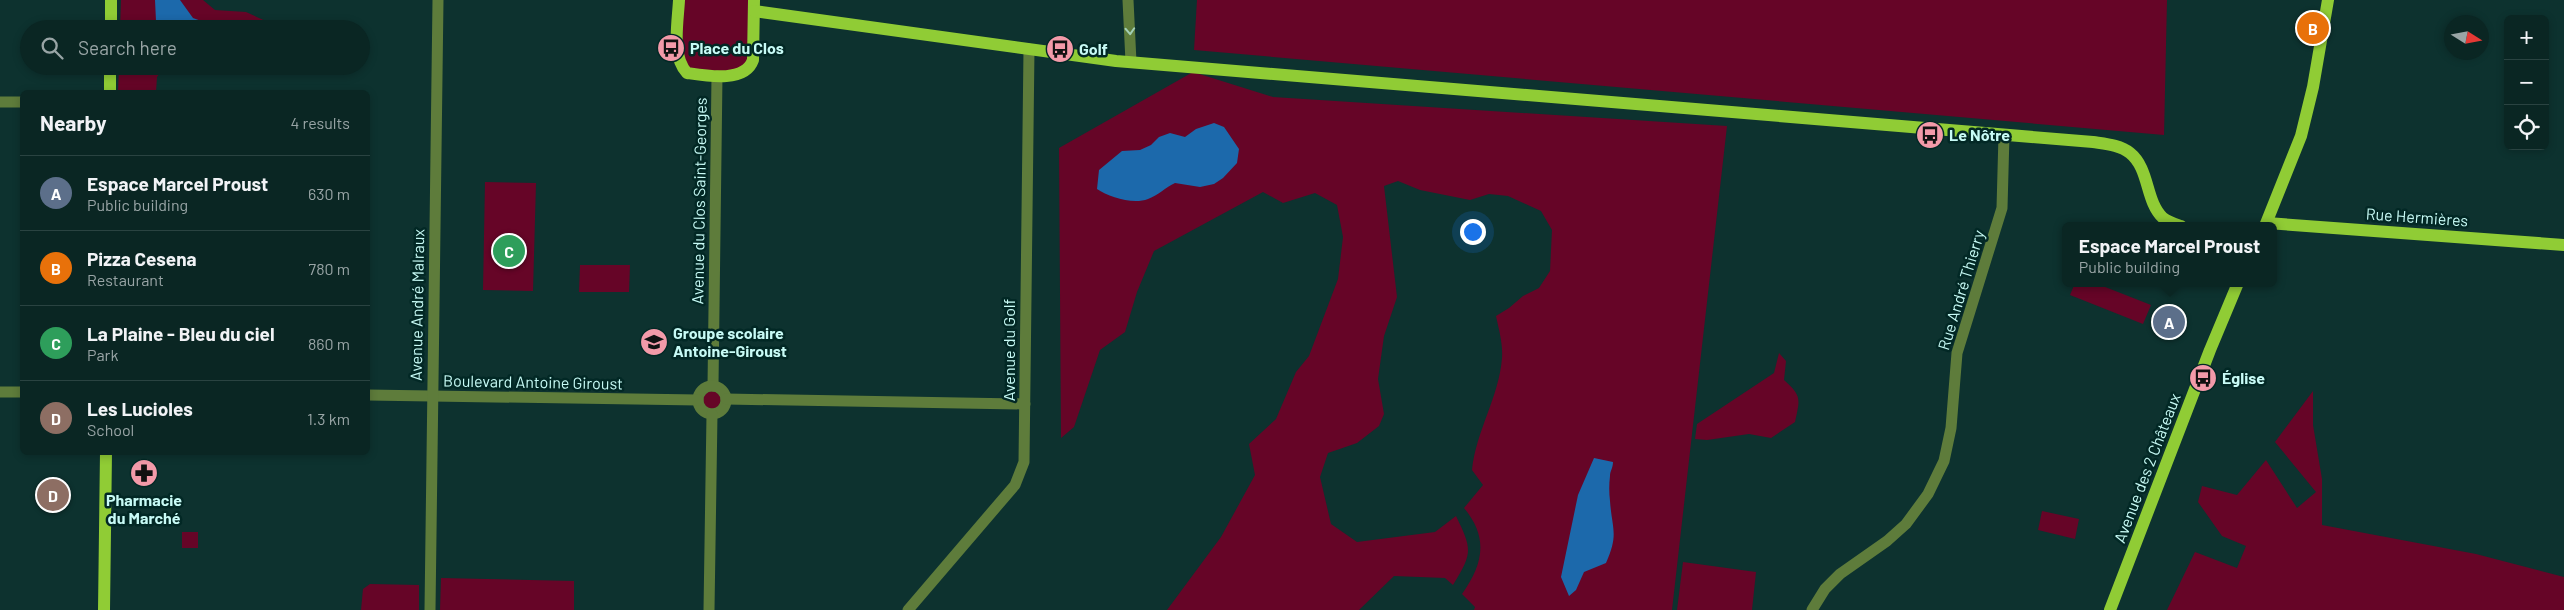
<!DOCTYPE html>
<meta charset="utf-8">
<style>
:root{--surface:#0a2623;--page:#183230;--text:#f1f3f6;--muted:#99a5a6;--line:#2a4341;--accent:#db2777}
body{margin:0;font-family:Barlow,sans-serif;background:var(--page);color:var(--text)}
.controls{position:absolute;right:15px;top:15px;display:grid;overflow:hidden;border-radius:8px;box-shadow:0 2px 8px #0003}
.controls button{width:45px;height:45px;display:grid;place-items:center;padding:0;border:0;border-bottom:1px solid var(--line);background:var(--surface);color:var(--text);font:25px sans-serif}
.compass{position:absolute;left:2444px;top:15px;width:45px;height:45px;border-radius:50%;background:var(--surface);box-shadow:0 2px 8px #0003;rotate:101deg}
.you{position:absolute;left:1472px;top:231px;width:18px;height:18px;margin:-12px;border:4px solid #fff;border-radius:50%;background:#1a73e8;box-shadow:0 0 0 8px #1a73e833}
.badge{display:grid;place-items:center;width:32px;height:32px;border-radius:50%;background:var(--accent);color:#fff;font-size:16px;font-weight:700}
.pin{position:absolute;translate:-50% -50%;border:2px solid #fff;box-shadow:0 1px 5px #0006}
.popup{position:absolute;left:2062px;top:222px;width:215px;height:65px;box-sizing:border-box;display:grid;place-content:center;border-radius:8px;background:var(--surface);filter:drop-shadow(0 1px 4px #0005);font-size:16px;white-space:nowrap;color:var(--muted)}
.popup b{font-size:19px;color:var(--text)}
.popup::after{content:'';position:absolute;left:50%;top:100%;margin-left:-10px;border:10px solid transparent;border-top-color:var(--surface)}
.list{margin:0;padding:0;list-style:none}
h2{display:flex;justify-content:space-between;align-items:center;height:65px;margin:0;padding:0 20px;font-size:21px}
h2 small{font-size:16px;font-weight:400;color:var(--muted)}
.list li{display:grid;grid-template-columns:32px 1fr auto;gap:15px;align-items:center;box-sizing:border-box;height:75px;padding:0 20px;border-top:1px solid var(--line)}
.list b{display:block;font-size:19px;white-space:nowrap}
.list p{margin:0;font-size:16px;white-space:nowrap;color:var(--muted)}
.list em{font-size:16px;font-style:normal;color:var(--muted)}
.icon{flex:none;width:28px;height:28px;fill:none;stroke:currentColor;stroke-width:2;stroke-linecap:round;stroke-linejoin:round}
.map{position:relative;flex:none;width:2564px;height:610px;overflow:hidden}
.search{position:absolute;background:var(--surface);box-shadow:0 2px 8px #0003;left:20px;top:20px;width:350px;height:55px;display:flex;align-items:center;gap:12px;box-sizing:border-box;padding:0 18px;border-radius:28px;color:var(--muted);font-size:19px}
.panel{position:absolute;background:var(--surface);box-shadow:0 2px 8px #0003;left:20px;top:90px;width:350px;height:365px;border-radius:8px}
.map>svg:first-child{display:block}
.green{fill:#660527}
.water{fill:#1c69ab}
.lines{fill:none;stroke-linecap:round;stroke-linejoin:round}
.minor{stroke:#5e7c3b;stroke-width:11}
.major{stroke:#90cc35;stroke-width:12}
.oneway{stroke:#a3cfb5}
.labels{text-anchor:middle;stroke-width:5;stroke-linejoin:round;paint-order:stroke}
.poi-label{font-size:16px;font-weight:bold;fill:#c8fbf6;stroke:#022825;text-anchor:start}
.street-label{font-size:16px;fill:#c8fbf6;stroke:#022825}
</style>
<div class="map">
<svg width="2564" height="610" viewBox="0 0 2564 610">
<rect width="100%" height="100%" fill="#0d322f"/>
<g class="green">
<polygon points="121,0 203,0 215,10 246,12 270,23 274,29 120,29"/>
<polygon points="682,0 751,0 750,58 739,71 693,71 683,62"/>
<polygon points="1197,0 2167,0 2164,135 1194,50"/>
<polygon points="119,66 227,66 219,70 163,69 157,77 156,92 118,92"/>
<path d="M1193,72L1273,97L1727,126L1672,610H1474L1475,607L1462,594C1483,564 1489,538 1464,508L1483,485L1472,470C1476,431 1499,397 1502,358C1503,344 1499,330 1496,316L1509,308L1523,296L1539,288L1550,271L1552,230L1541,211L1508,196L1489,194L1470,200L1420,190L1398,181L1384,186L1397,297L1384,336L1378,379L1384,414L1379,426L1357,443L1328,453L1320,477L1331,524L1357,542L1435,532L1456,516C1472,549 1473,553 1453,585L1445,578L1394,576L1359,610H1167L1221,537L1255,475L1249,444L1276,419L1296,372L1309,356L1338,279L1343,237L1337,205L1315,193L1283,203L1263,192L1154,251L1137,292L1125,332L1100,350L1074,427L1061,438L1059,148Z"/>
<polygon points="485,182 536,183 533,291 483,290"/>
<polygon points="580,265 630,265 629,292 579,292"/>
<polygon points="2075,283 2095,283 2151,305 2143,324 2070,295"/>
<path d="M1779,353L1786,361L1784,380C1802,396 1800,399 1795,422L1771,438L1749,434L1707,440L1695,439L1697,424L1774,373Z"/>
<circle cx="712" cy="400" r="9"/>
<polygon points="2313,391 2313,425 2322,479 2322,525 2476,554 2564,577 2564,610 2167,610 2195,552 2237,568 2246,546 2222,536 2198,502 2202,486 2237,495 2266,460 2297,508 2316,492 2275,442"/>
<polygon points="2042,511 2079,519 2075,539 2038,530"/>
<rect x="182" y="532" width="16" height="16"/>
<polygon points="1683,562 1756,572 1752,610 1677,610"/>
<polygon points="441,578 574,581 574,610 440,610"/>
<polygon points="370,584 419,585 419,610 361,610 363,589"/>
</g>
<g class="water">
<polygon points="155,0 180,0 193,18 204,22 204,27 209,29 160,29 156,21"/>
<path d="M1214,123L1224,127L1239,149L1237,163L1223,178L1214,184L1200,187L1175,183C1166,187 1157,196 1148,199C1133,205 1109,197 1097,189L1099,170L1122,151L1140,150L1151,145L1159,137L1170,133L1185,137L1196,129Z"/>
<path d="M1594,458L1613,462C1613,468 1610,471 1610,476C1609,484 1609,493 1610,501C1612,529 1619,534 1606,563L1584,572L1576,590L1569,596L1561,577L1578,495Z"/>
</g>
<g class="lines">
<g class="minor">
<polyline points="1128,0 1131,62"/>
<polyline points="0,102 22,102"/>
<polyline points="713,386 717,76"/>
<circle cx="712" cy="400" r="14"/>
<polyline points="0,392 22,392"/>
<polyline points="368,395 698,400"/>
<polyline points="726,399 1025,404"/>
<polyline points="430,610 438,0"/>
<polyline points="709,610 712,414"/>
<polyline points="908,610 1015,485 1024,462 1029,49"/>
<polyline points="1812,610 1825,589 1840,574 1887,541 1906,524 1928,494 1944,461 1951,428 1957,353 2002,208 2004,135"/>
</g>
<g class="major">
<path d="M679,0C678,22 671,56 687,73C707,76 745,83 753,60L754,0"/>
<path d="M754,11L1116,61L2093,142C2106,144 2120,145 2130,153C2150,169 2145,201 2163,218C2168,222 2175,224 2181,226"/>
<polyline points="111,29 111,0"/>
<polyline points="110,92 110,66"/>
<polyline points="2267,223 2564,245"/>
<polyline points="2265,226 2301,136 2313,87 2328,0"/>
<polyline points="104,610 106,452"/>
<polyline points="2110,610 2210,350 2238,283"/>
</g>
</g>
<defs><path id="oneway-chevron" d="M-2-3.5L2.5 0L-2 3.5" fill="none" stroke-width="1.6" stroke-linecap="round" stroke-linejoin="round" transform="scale(1.25)"/></defs>
<use class="oneway" href="#oneway-chevron" transform="translate(1130 31) rotate(87)"/>
<defs>
<g id="bus-disc" transform="scale(1.4375)"><circle r="9.5" fill="#f39aa9" stroke="#022825"/><path d="M-5-6H5V4H4V6H2V4H-2V6H-4V4H-5ZM-3.5-4V0h7V-4ZM-3.5 1.2v1.5H-2V1.2ZM2 1.2v1.5H3.5V1.2Z" fill="#111"/></g>
<g id="school-disc" transform="scale(1.4375)"><circle r="9.5" fill="#f39aa9" stroke="#022825"/><path d="M0-5L7-2L0 1L-7-2ZM-4 1L0 2.5L4 1V4Q0 6-4 4Z" fill="#111"/></g>
<g id="pharmacy-disc" transform="scale(1.4375)"><circle r="9.5" fill="#f39aa9" stroke="#022825"/><path d="M-2-6h4v4h4v4h-4v4h-4v-4h-4v-4h4Z" fill="#111"/></g>
</defs>
<g fill-rule="evenodd">
<use href="#bus-disc" x="671" y="48"/>
<use href="#bus-disc" x="1060" y="49"/>
<use href="#bus-disc" x="1930" y="135"/>
<use href="#school-disc" x="654" y="342"/>
<use href="#bus-disc" x="2203" y="378"/>
<use href="#pharmacy-disc" x="144" y="473"/>
</g>
<g class="labels">
<g class="poi-label">
<text x="690" y="54">Place du Clos</text>
<text x="1079" y="55">Golf</text>
<text x="1949" y="141">Le Nôtre</text>
<text x="673" y="339">Groupe scolaire<tspan x="673" dy="18">Antoine-Giroust</tspan></text>
<text x="2222" y="384">Église</text>
<text x="144" y="506" text-anchor="middle">Pharmacie<tspan x="144" dy="18">du Marché</tspan></text>
</g>
<g class="street-label">
<text transform="translate(699 201) rotate(-89)" y="6">Avenue du Clos Saint-Georges</text>
<text transform="translate(2417 217) rotate(4)" y="6">Rue Hermières</text>
<text transform="translate(1961 290) rotate(-73)" y="6">Rue André Thierry</text>
<text transform="translate(417 305) rotate(-89)" y="6">Avenue André Malraux</text>
<text transform="translate(1009 350) rotate(-90)" y="6">Avenue du Golf</text>
<text transform="translate(533 382) rotate(1)" y="6">Boulevard Antoine Giroust</text>
<text transform="translate(2147 468) rotate(-69)" y="6">Avenue des 2 Châteaux</text>
</g>
</g>
</svg>
<div class="controls">
<button>+</button>
<button>−</button>
<button><svg class="icon" aria-label="locate" viewBox="0 0 24 24"><circle cx="12" cy="12" r="6"/><path d="M12 2v4M12 18v4M2 12h4M18 12h4"/></svg></button>
</div>
<svg class="compass" viewBox="-18 -18 36 36"><path d="M0-13l5 13h-10z" fill="#e53935"/><path d="M0 13l5-13h-10z" fill="#99a5a6"/></svg>
<div class="you"></div>
<div class="pin badge" style="left:2169px;top:322px;background:#5c6f8a">A</div>
<div class="popup"><b>Espace Marcel Proust</b>Public building</div>
<div class="pin badge" style="left:2313px;top:28px;background:#e8710a">B</div>
<div class="pin badge" style="left:509px;top:251px;background:#2e9e5b">C</div>
<div class="pin badge" style="left:53px;top:495px;background:#8d6e63">D</div>
<div class="search"><svg class="icon" aria-label="search" viewBox="0 0 24 24"><circle cx="10" cy="10" r="6"/><path d="M15 15l6 6"/></svg>Search here</div>
<section class="panel">
<h2>Nearby<small>4 results</small></h2>
<ul class="list">
<li><span class="badge" style="background:#5c6f8a">A</span><div><b>Espace Marcel Proust</b><p>Public building</p></div><em>630 m</em></li>
<li><span class="badge" style="background:#e8710a">B</span><div><b>Pizza Cesena</b><p>Restaurant</p></div><em>780 m</em></li>
<li><span class="badge" style="background:#2e9e5b">C</span><div><b>La Plaine - Bleu du ciel</b><p>Park</p></div><em>860 m</em></li>
<li><span class="badge" style="background:#8d6e63">D</span><div><b>Les Lucioles</b><p>School</p></div><em>1.3 km</em></li>
</ul>
</section>
</div>
